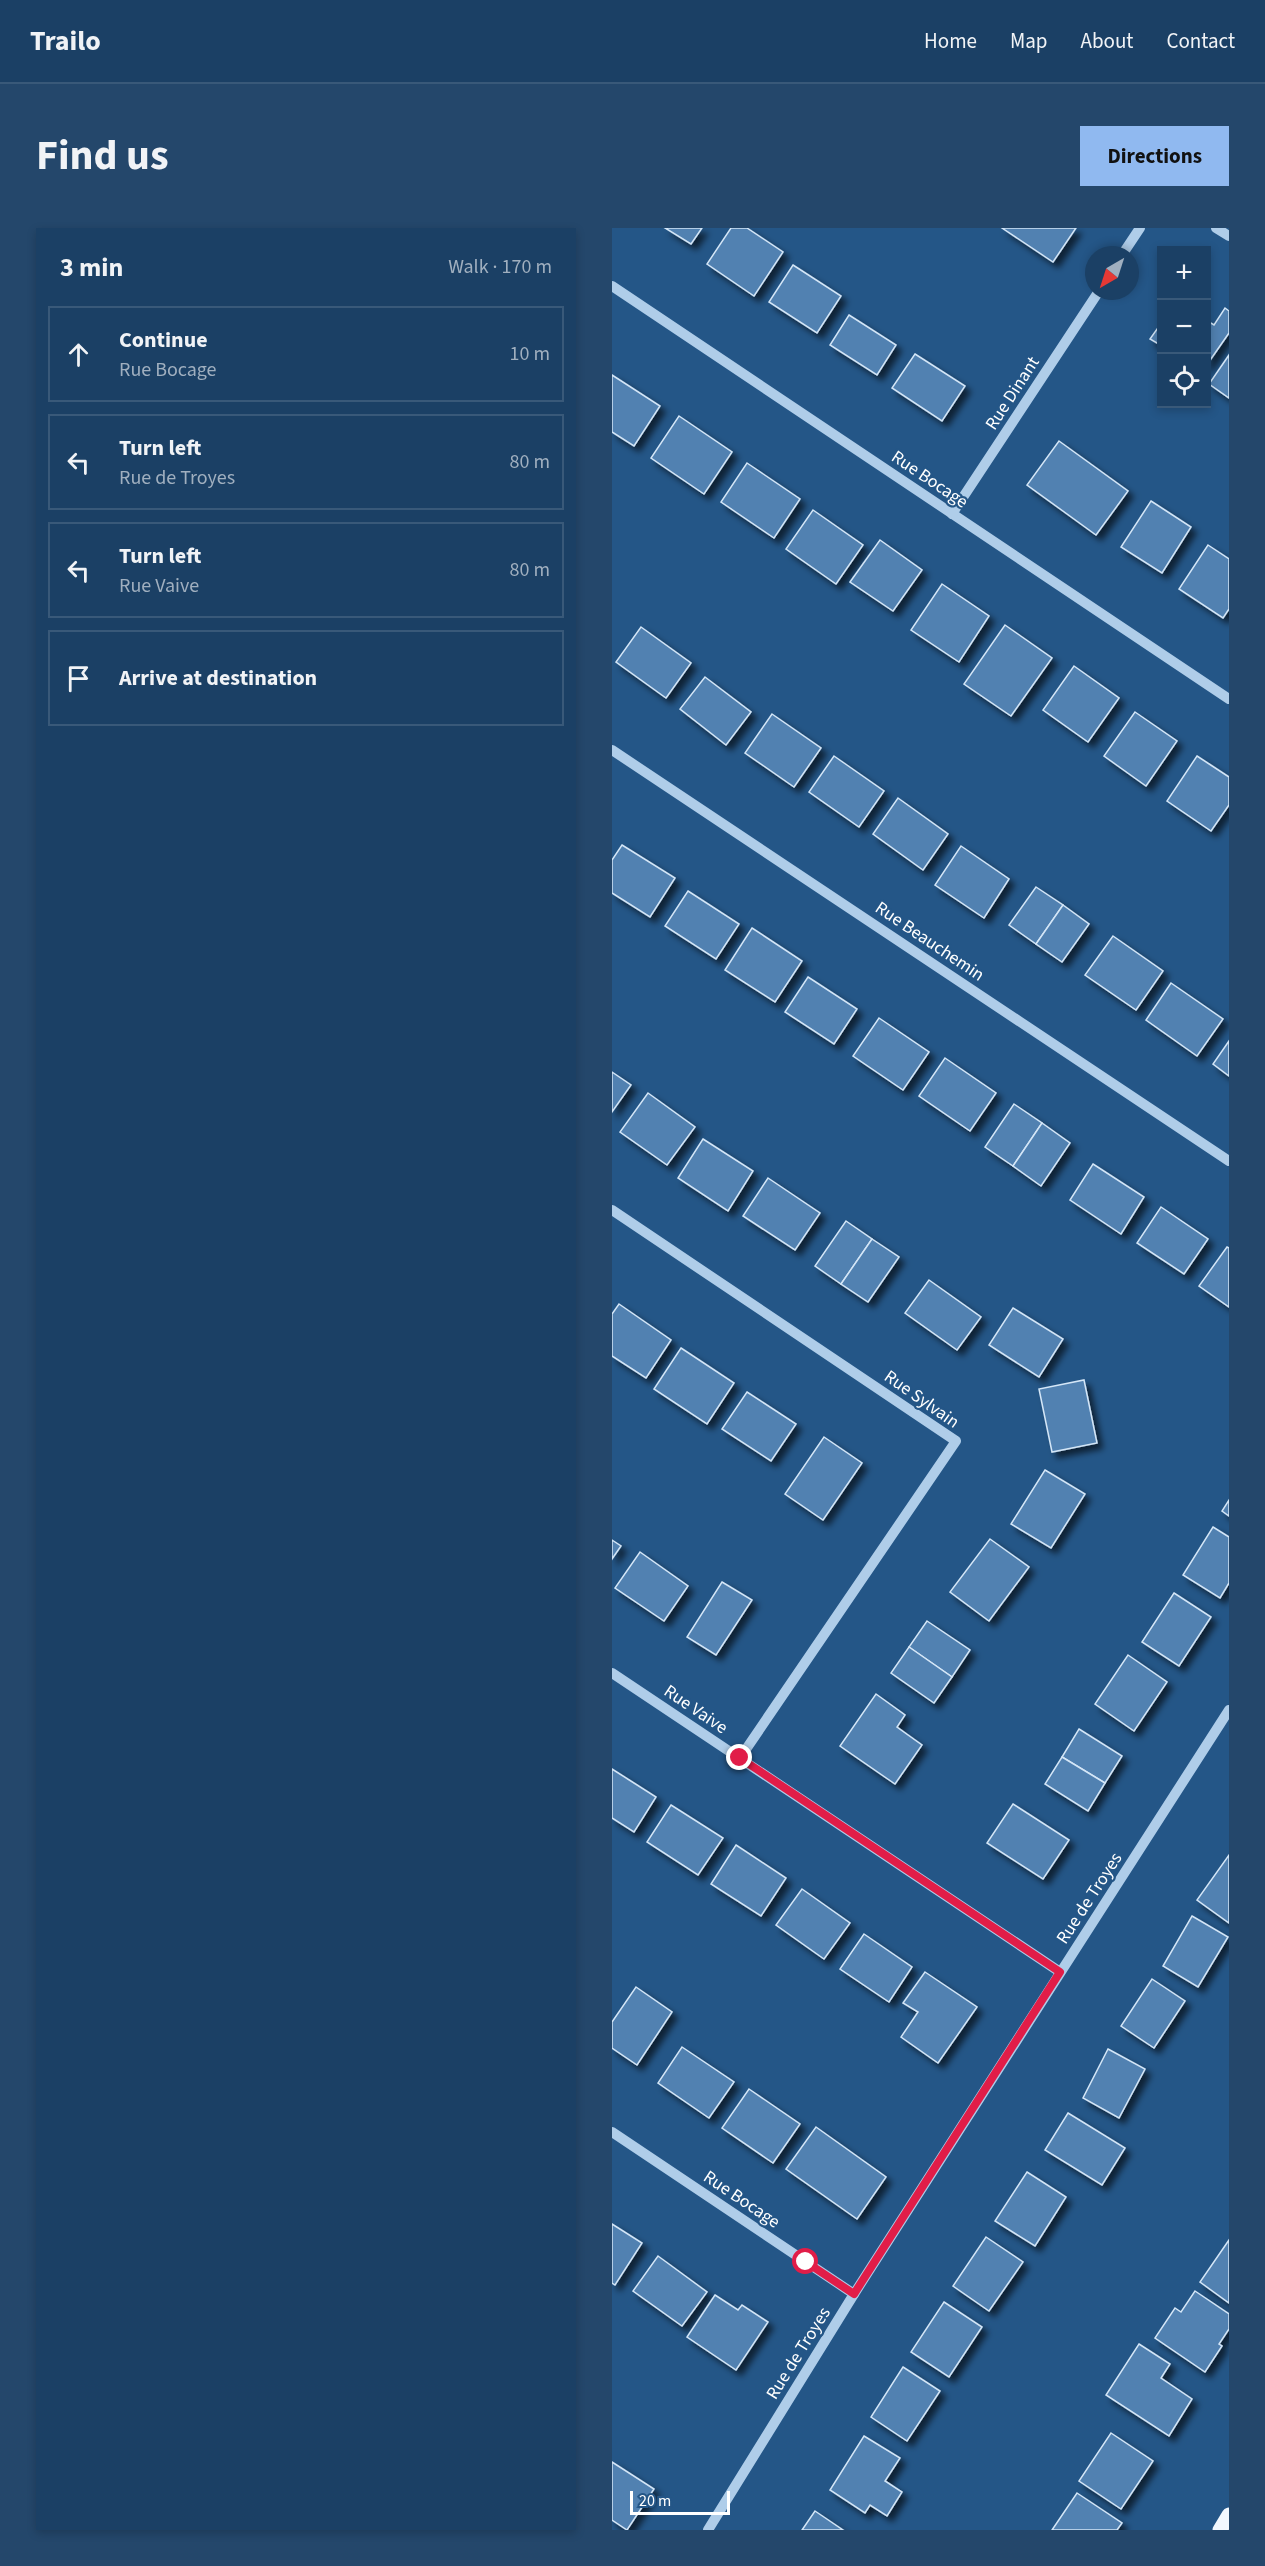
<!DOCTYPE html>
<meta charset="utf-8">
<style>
:root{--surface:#1b4065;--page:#24476b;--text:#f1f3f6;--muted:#a0afbf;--line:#395979;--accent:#90b9f0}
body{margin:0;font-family:"Source Sans 3",sans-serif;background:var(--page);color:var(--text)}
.controls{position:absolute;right:18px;top:18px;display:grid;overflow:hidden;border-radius:0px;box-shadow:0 3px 9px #0003}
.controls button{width:54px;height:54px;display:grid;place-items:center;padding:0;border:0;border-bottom:2px solid var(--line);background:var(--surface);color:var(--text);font:30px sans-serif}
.compass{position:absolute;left:473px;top:18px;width:54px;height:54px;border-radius:50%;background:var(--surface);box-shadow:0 3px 9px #0003;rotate:219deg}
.scale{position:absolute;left:18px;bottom:15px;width:100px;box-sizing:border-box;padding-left:6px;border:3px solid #fff;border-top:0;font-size:16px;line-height:21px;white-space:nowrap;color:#fff;-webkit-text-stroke:4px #245687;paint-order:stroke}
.stop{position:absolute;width:18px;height:18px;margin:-14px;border:4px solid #e11d48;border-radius:50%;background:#fff}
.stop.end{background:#e11d48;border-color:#fff;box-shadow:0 2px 6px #0008}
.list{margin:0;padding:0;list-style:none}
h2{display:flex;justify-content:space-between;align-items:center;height:78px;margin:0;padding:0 24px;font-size:26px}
h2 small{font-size:20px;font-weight:400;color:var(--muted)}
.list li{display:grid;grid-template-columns:39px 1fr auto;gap:18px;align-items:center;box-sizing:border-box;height:96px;margin:0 12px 12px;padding:0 12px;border:2px solid var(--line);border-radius:0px}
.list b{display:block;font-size:22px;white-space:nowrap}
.list p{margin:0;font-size:20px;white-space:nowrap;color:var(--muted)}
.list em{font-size:20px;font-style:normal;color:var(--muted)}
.icon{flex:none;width:33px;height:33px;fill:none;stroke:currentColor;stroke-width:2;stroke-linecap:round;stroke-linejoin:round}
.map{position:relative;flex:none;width:617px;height:2302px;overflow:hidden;border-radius:0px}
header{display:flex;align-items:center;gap:36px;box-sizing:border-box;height:84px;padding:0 30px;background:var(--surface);border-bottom:2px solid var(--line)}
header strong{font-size:28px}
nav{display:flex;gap:33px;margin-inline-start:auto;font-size:21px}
.intro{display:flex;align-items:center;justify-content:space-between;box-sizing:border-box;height:144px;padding:0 36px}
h1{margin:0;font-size:42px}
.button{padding:15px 27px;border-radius:0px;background:var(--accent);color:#111;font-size:21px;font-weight:700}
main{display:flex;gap:36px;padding:0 36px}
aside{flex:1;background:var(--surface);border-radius:0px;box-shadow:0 3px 9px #0003}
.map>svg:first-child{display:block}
.building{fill:#5181b1;stroke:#d4e6f7;stroke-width:1.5;filter:url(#shadow)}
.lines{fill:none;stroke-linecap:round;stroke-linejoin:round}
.minor{stroke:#afcde9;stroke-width:10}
.major{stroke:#f2f8fe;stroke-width:15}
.route{stroke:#e11d48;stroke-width:8}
.labels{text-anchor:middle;stroke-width:4.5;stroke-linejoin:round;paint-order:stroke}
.street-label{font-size:18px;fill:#fff;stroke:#245687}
</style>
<header>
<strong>Trailo</strong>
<nav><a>Home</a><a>Map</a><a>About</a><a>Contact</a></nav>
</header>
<div class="intro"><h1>Find us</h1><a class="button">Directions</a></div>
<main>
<aside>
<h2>3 min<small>Walk · 170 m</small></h2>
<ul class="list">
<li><svg class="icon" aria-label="ahead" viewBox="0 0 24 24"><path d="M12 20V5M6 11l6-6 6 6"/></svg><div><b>Continue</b><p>Rue Bocage</p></div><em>10 m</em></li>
<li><svg class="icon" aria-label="left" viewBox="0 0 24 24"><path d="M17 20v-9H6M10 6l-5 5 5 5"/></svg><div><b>Turn left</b><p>Rue de Troyes</p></div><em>80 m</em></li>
<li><svg class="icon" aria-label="left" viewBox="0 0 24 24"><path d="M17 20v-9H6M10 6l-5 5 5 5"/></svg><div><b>Turn left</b><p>Rue Vaive</p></div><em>80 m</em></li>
<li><svg class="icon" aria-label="arrive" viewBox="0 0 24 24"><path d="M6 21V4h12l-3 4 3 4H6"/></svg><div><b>Arrive at destination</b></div></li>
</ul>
</aside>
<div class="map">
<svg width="617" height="2302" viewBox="0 0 617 2302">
<defs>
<filter id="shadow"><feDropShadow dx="5.5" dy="5.5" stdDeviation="3" flood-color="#0009"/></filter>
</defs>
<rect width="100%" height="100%" fill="#245687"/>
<g class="building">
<polygon points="53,0 90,0 79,16"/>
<polygon points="119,0 135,0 171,24 142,68 95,36"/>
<polygon points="390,0 464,0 441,34"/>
<polygon points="181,37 229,68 205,105 157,74"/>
<polygon points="613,80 617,83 617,105 594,138 594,92 602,97"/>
<polygon points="237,87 284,117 265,147 218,117"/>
<polygon points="550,94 550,118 538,111"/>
<polygon points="303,126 353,158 330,193 280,160"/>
<polygon points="617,127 617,170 597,156"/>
<polygon points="0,147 48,178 22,218 0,204"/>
<polygon points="67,188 120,224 92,266 39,230"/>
<polygon points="447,213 516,263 484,307 415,257"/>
<polygon points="135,235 188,271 162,310 109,274"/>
<polygon points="539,273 579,299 550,345 509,319"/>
<polygon points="201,282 251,317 224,356 174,321"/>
<polygon points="268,312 310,342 281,383 238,354"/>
<polygon points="596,317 617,331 617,381 611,390 567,361"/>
<polygon points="330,356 377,388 347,434 299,402"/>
<polygon points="393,397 440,430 399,488 352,456"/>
<polygon points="29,399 79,435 54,470 4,434"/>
<polygon points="462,438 507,470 476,514 431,482"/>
<polygon points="93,449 139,484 114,517 68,481"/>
<polygon points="523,484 565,513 534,558 492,528"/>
<polygon points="160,486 209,520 182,559 133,525"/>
<polygon points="222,528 272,563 247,599 197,564"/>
<polygon points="585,528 617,549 617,577 599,603 555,573"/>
<polygon points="286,570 336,606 311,642 261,606"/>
<polygon points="10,617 63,650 38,689 0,665 0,632"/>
<polygon points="349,618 397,651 372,690 323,657"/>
<polygon points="424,659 451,677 424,716 397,697"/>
<polygon points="76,663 127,696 104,731 53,698"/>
<polygon points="451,677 477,696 450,734 424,716"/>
<polygon points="140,700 190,733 163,774 113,742"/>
<polygon points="501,708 551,743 524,782 473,747"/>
<polygon points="196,749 245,781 222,816 173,784"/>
<polygon points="559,755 611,791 585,828 534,792"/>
<polygon points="267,790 317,824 291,862 241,828"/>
<polygon points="617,813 617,848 601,836"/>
<polygon points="333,830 384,865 358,903 307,868"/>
<polygon points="0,844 19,857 0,884"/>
<polygon points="36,865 83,899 55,937 8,904"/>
<polygon points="402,876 430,895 401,938 373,919"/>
<polygon points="430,895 458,915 429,958 401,938"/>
<polygon points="91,911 141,943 116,983 66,950"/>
<polygon points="481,936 532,969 509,1006 458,972"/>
<polygon points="156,950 208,985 183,1022 131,988"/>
<polygon points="549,979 596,1011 572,1046 525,1015"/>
<polygon points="234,993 260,1011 229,1056 203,1038"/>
<polygon points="260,1011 287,1029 256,1074 229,1056"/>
<polygon points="615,1019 617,1020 617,1079 587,1058"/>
<polygon points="317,1052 369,1089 345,1122 293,1085"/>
<polygon points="7,1076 59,1112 34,1150 0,1128 0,1086"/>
<polygon points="401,1080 451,1111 427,1149 377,1117"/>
<polygon points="69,1120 122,1155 95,1196 42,1161"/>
<polygon points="472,1152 485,1215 440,1224 427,1161"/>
<polygon points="135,1164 184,1196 159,1233 110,1201"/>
<polygon points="212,1209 250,1235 211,1292 173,1266"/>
<polygon points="433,1242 473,1266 439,1320 399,1296"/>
<polygon points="617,1272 617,1288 610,1283"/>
<polygon points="601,1299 617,1309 617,1355 608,1370 571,1347"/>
<polygon points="378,1311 417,1339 377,1393 338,1364"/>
<polygon points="0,1312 9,1318 0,1331"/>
<polygon points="28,1324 76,1358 52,1393 3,1360"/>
<polygon points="110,1354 140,1372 104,1427 75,1409"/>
<polygon points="562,1365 599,1389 567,1438 530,1414"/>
<polygon points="315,1393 358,1422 340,1449 297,1419"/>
<polygon points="297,1419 340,1449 322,1475 279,1445"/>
<polygon points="516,1427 555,1454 522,1503 483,1476"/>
<polygon points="264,1466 293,1487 285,1499 310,1517 283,1556 228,1518"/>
<polygon points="467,1501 510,1528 493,1555 450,1529"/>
<polygon points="450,1529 493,1555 476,1583 433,1556"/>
<polygon points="0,1541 44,1569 22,1604 0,1590"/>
<polygon points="401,1576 457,1612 431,1651 375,1615"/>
<polygon points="59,1577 111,1610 86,1647 35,1614"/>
<polygon points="124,1617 174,1650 149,1688 99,1656"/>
<polygon points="617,1627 617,1695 585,1672"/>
<polygon points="190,1661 238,1695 212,1731 164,1697"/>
<polygon points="580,1688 616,1709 586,1759 551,1738"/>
<polygon points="252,1706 300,1739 277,1774 228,1741"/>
<polygon points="313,1744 365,1779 326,1835 289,1809 306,1784 291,1775"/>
<polygon points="540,1751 573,1773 542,1820 509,1798"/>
<polygon points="24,1759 60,1784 25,1837 0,1820 0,1794"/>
<polygon points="70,1819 122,1854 97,1890 46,1855"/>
<polygon points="496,1821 533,1841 507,1890 471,1870"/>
<polygon points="137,1861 188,1896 161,1935 110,1900"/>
<polygon points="456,1885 513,1920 490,1957 433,1922"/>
<polygon points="204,1899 274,1949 245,1991 174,1941"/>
<polygon points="415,1944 454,1969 423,2018 383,1993"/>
<polygon points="0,1996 30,2015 3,2057 0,2055"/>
<polygon points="374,2009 411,2034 377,2083 341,2058"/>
<polygon points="617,2012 617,2075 588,2054"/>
<polygon points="46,2028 95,2064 70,2098 21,2063"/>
<polygon points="583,2063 617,2086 617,2101 607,2116 610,2118 593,2144 543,2110 563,2080 569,2084"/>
<polygon points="103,2067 126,2082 130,2077 156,2094 124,2142 75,2109"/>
<polygon points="332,2074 370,2099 337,2149 299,2124"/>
<polygon points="527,2116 558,2136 549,2150 580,2171 557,2208 494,2167"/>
<polygon points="291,2139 328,2163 295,2213 259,2189"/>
<polygon points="499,2205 541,2233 509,2281 467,2253"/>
<polygon points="252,2208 288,2230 273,2253 290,2264 275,2288 258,2277 253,2285 218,2262"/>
<polygon points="0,2234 42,2261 15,2302 0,2292"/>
<polygon points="465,2265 510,2295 505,2302 440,2302"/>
<polygon points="203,2283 231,2302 190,2302"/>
</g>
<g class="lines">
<g class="minor">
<polyline points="604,0 617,8"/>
<polyline points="510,27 528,0"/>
<polyline points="0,58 617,471"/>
<polyline points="340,286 487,63"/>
<polyline points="0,522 617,933"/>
<polyline points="0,982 344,1213 128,1530"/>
<polyline points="0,1445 448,1744"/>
<polyline points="0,1904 242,2066"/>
<polyline points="96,2302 242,2066 617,1482"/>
</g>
<polyline class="major" points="608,2302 617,2287"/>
</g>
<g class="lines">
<polyline class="route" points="128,1530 448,1744 242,2066 194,2034"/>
</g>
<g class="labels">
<g class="street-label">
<text transform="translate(400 165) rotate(-57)" y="6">Rue Dinant</text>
<text transform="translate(318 251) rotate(34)" y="6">Rue Bocage</text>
<text transform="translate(318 713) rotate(34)" y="6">Rue Beauchemin</text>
<text transform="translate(310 1171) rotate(35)" y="6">Rue Sylvain</text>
<text transform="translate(84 1481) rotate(34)" y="6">Rue Vaive</text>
<text transform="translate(477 1670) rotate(-57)" y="6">Rue de Troyes</text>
<text transform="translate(130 1971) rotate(34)" y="6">Rue Bocage</text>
<text transform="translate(186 2125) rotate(-58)" y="6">Rue de Troyes</text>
</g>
</g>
</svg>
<div class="controls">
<button>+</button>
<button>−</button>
<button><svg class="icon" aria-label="locate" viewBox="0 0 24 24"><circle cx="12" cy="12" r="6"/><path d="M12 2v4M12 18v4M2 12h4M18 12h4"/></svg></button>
</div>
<svg class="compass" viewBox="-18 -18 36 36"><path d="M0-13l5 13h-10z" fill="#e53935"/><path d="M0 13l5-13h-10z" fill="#a0afbf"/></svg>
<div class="scale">20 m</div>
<div class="stop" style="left:194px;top:2034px"></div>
<div class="stop end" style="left:128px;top:1530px"></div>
</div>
</main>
